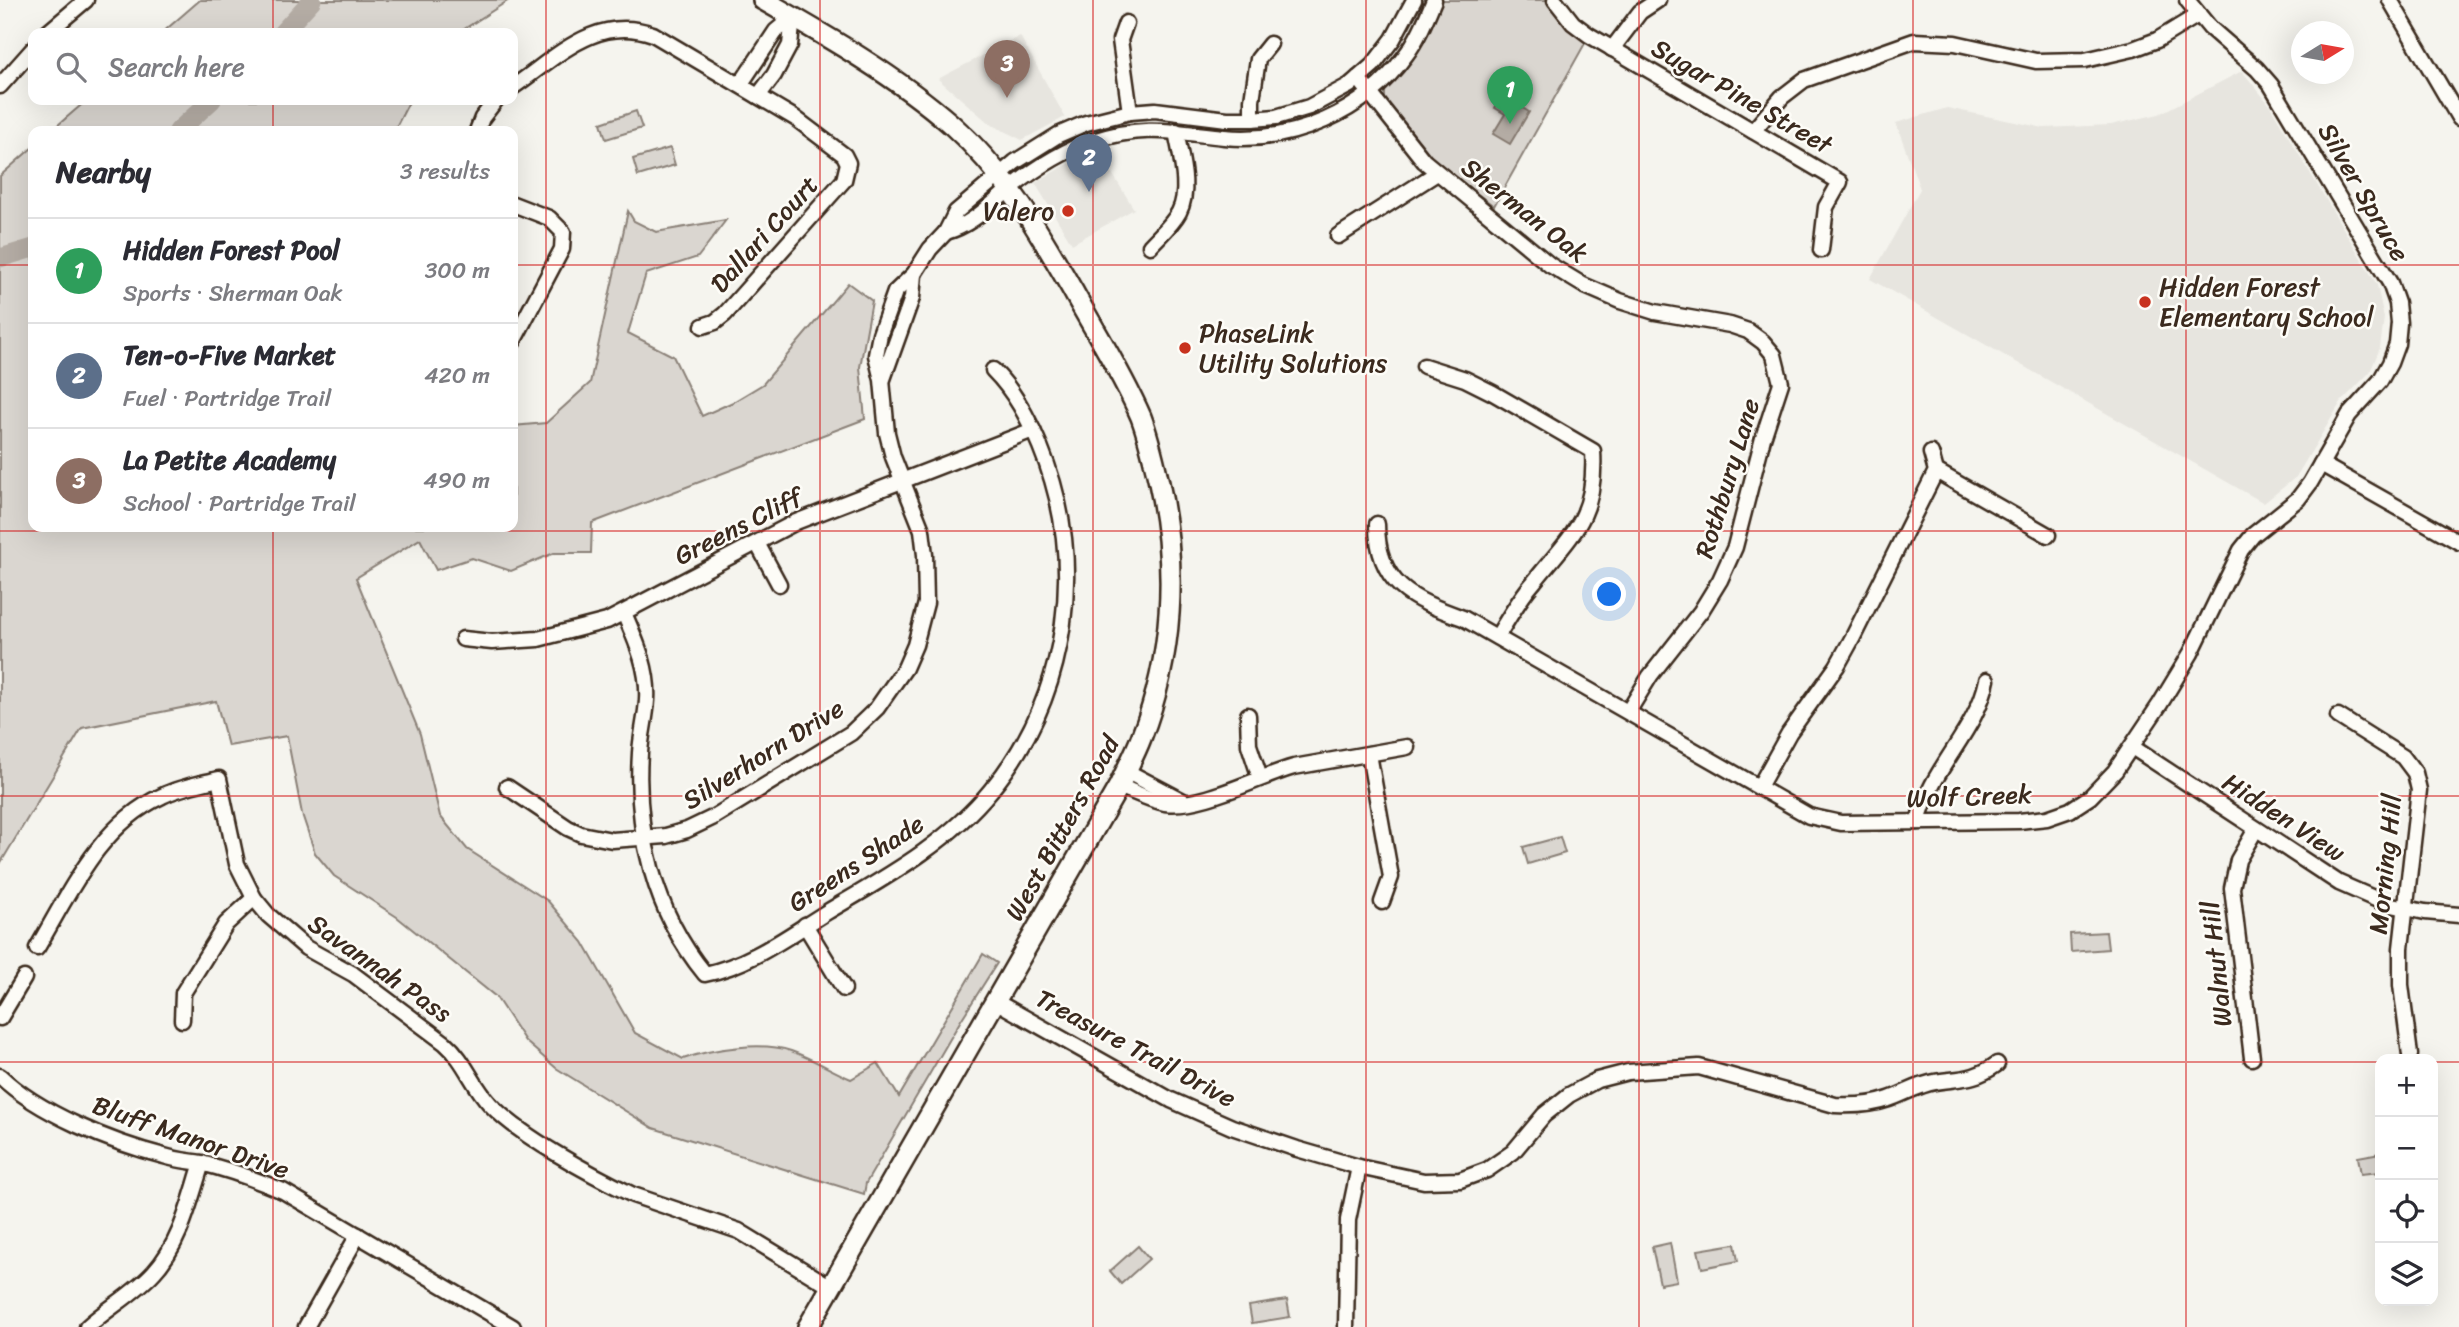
<!DOCTYPE html>
<meta charset="utf-8">
<style>
:root{--surface:#fff;--page:#f2f2f3;--text:#2b2b33;--muted:#7c7c81;--line:#e1e1e2;--accent:#0b8043}
body{margin:0;font-family:Sriracha,sans-serif;background:var(--page);color:var(--text)}
.controls{position:absolute;right:21px;bottom:21px;display:grid;overflow:hidden;border-radius:14px;box-shadow:0 7px 28px #0002}
.controls button{width:63px;height:63px;display:grid;place-items:center;padding:0;border:0;border-bottom:2px solid var(--line);background:var(--surface);color:var(--text);font:35px sans-serif}
.compass{position:absolute;left:2291px;top:21px;width:63px;height:63px;border-radius:50%;background:var(--surface);box-shadow:0 7px 28px #0002;rotate:79deg}
.you{position:absolute;left:1610px;top:595px;width:24px;height:24px;margin:-18px;border:5px solid #fff;border-radius:50%;background:#1a73e8;box-shadow:0 0 0 10px #1a73e833}
.badge{display:grid;place-items:center;width:46px;height:46px;border-radius:50%;background:var(--accent);color:#fff;font-size:23px;font-weight:700}
.pin{position:absolute;translate:-50% -58px;filter:drop-shadow(0 2px 4px #0008)}
.pin::after{content:'';position:absolute;top:37px;width:24px;height:21px;background:inherit;clip-path:polygon(0 0,100% 0,50% 100%)}
.list{margin:0;padding:0;list-style:none}
h2{display:flex;justify-content:space-between;align-items:center;height:91px;margin:0;padding:0 28px;font-size:30px}
h2 small{font-size:23px;font-weight:400;color:var(--muted)}
.list li{display:grid;grid-template-columns:46px 1fr auto;gap:21px;align-items:center;box-sizing:border-box;height:105px;padding:0 28px;border-top:2px solid var(--line)}
.list b{display:block;font-size:26px;white-space:nowrap}
.list p{margin:0;font-size:23px;white-space:nowrap;color:var(--muted)}
.list em{font-size:23px;font-style:normal;color:var(--muted)}
.icon{flex:none;width:38px;height:38px;fill:none;stroke:currentColor;stroke-width:2;stroke-linecap:round;stroke-linejoin:round}
.map{position:relative;flex:none;width:2459px;height:1327px;overflow:hidden}
.search{position:absolute;background:var(--surface);box-shadow:0 7px 28px #0002;left:28px;top:28px;width:490px;height:77px;display:flex;align-items:center;gap:18px;box-sizing:border-box;padding:0 24px;border-radius:14px;color:var(--muted);font-size:26px}
.panel{position:absolute;background:var(--surface);box-shadow:0 7px 28px #0002;left:28px;top:126px;width:490px;height:406px;border-radius:14px}
.map>svg:first-child{display:block}
.built{fill:#e7e5df}
.green{fill:#dad6d0;stroke:#8a8077;stroke-width:2}
.water{fill:#b4aca4;stroke:#84786e;stroke-width:2}
.lines{fill:none;stroke-linecap:round;stroke-linejoin:round}
.river{stroke:#b4aca4;stroke-width:19}
.minor-casing{stroke:#3b2a1e;stroke-width:19}
.major-casing{stroke:#3b2a1e;stroke-width:24}
.minor{stroke:#fdfcf7;stroke-width:14}
.major{stroke:#fdfcf7;stroke-width:19}
.grid{fill:none;stroke:#d62828;stroke-width:2;stroke-opacity:0.55}
.poi-dot{fill:#c8321e;stroke:#fdfcf7;stroke-width:2.5}
.labels{text-anchor:middle;stroke-width:5;stroke-linejoin:round;paint-order:stroke}
.street-label{font-size:26px;fill:#3b2a1e;stroke:#fdfcf7}
.poi-label{font-size:26px;fill:#3b2a1e;stroke:#fdfcf7;text-anchor:start}
</style>
<div class="map">
<svg width="2459" height="1327" viewBox="0 0 2459 1327">
<rect width="100%" height="100%" fill="#f5f4ee"/>
<filter id="ink" filterUnits="userSpaceOnUse"><feTurbulence type="fractalNoise" baseFrequency=".0143" numOctaves="2"/><feDisplacementMap in="SourceGraphic" scale="14" xChannelSelector="R" yChannelSelector="G"/><feConvolveMatrix kernelMatrix="1 2 1 2 8 2 1 2 1" color-interpolation-filters="sRGB"/></filter>
<g filter="url(#ink)">
<g class="built">
<polygon points="1020,36 1065,117 1022,140 990,124 938,79"/>
<polygon points="2242,71 2269,104 2377,285 2384,318 2380,348 2370,372 2341,402 2296,477 2264,503 1870,279 1920,189 1896,123 1947,108 2044,128 2111,125 2159,114"/>
<polygon points="1096,147 1134,209 1072,244 1035,183"/>
</g>
<g class="green">
<polygon points="200,0 509,0 458,33 162,33"/>
<path d="M1441,0H1550L1588,38L1494,206L1438,165L1385,99V89C1413,57 1424,40 1441,0Z"/>
<polygon points="87,100 410,100 394,131 51,131"/>
<polygon points="636,111 642,128 606,139 601,123"/>
<path d="M33,147V527H513V426L546,423L590,383L628,211L634,221L656,232L726,220L698,257L646,274L628,333L673,356L702,416L733,402L763,384L848,283L872,301L860,367L865,419L592,523L591,553H554L511,571L472,558L436,570L420,539L356,578L420,734L440,816L467,849L548,901L583,942L635,1033L683,1059C711,1049 762,1041 791,1051C811,1058 831,1070 851,1079L878,1063L899,1097L983,954L997,963L961,1020L866,1183L864,1194L653,1128L556,1068L525,1041L496,997L397,917L334,876L315,853L302,814L287,736L228,746L216,701L82,728L0,864V176Z"/>
<polygon points="670,148 675,165 638,176 633,159"/>
<polygon points="1560,837 1565,853 1528,864 1523,847"/>
<polygon points="2106,932 2108,949 2071,952 2070,934"/>
<polygon points="2380,1153 2380,1172 2361,1174 2358,1157"/>
<polygon points="1670,1243 1677,1281 1660,1284 1652,1247"/>
<polygon points="1735,1244 1738,1261 1702,1268 1698,1250"/>
<polygon points="1138,1246 1149,1259 1121,1284 1110,1271"/>
<polygon points="1287,1300 1290,1317 1252,1323 1249,1306"/>
</g>
<polygon class="water" points="1502,95 1529,112 1510,144 1493,134 1505,114 1495,108"/>
<g class="lines">
<g class="river">
<polyline points="282,33 312,0"/>
<polyline points="178,131 212,100"/>
<polyline points="0,258 33,248"/>
</g>
<g class="minor-casing">
<g id="minor">
<polyline points="1555,0 1573,23 1589,35 1840,182 1826,207 1821,250"/>
<polyline points="2390,0 2459,118"/>
<polyline points="1126,23 1120,40 1130,112"/>
<polyline points="47,33 86,0"/>
<polyline points="1612,49 1640,12 1658,0"/>
<polyline points="1358,78 1424,161 1550,265 1583,285 1620,301 1655,312 1730,325 1748,331 1763,342 1774,355 1781,383 1763,438 1735,547 1720,580 1701,611 1650,676 1628,712"/>
<polyline points="740,85 776,31 793,17 790,45 774,75 758,96"/>
<polyline points="0,86 33,49"/>
<path d="M513,87C557,57 596,14 653,34L795,118L844,155L848,163L844,180L725,314L715,322L703,326"/>
<polyline points="1252,119 1252,100 1258,59 1270,44"/>
<polyline points="477,131 482,118 496,100"/>
<polyline points="1753,131 1782,97 1804,80 1914,41 1955,43 2036,61 2085,60 2133,49 2157,40 2198,15"/>
<polyline points="513,204 549,218 563,232 562,249 513,342"/>
<path d="M946,232C972,225 990,205 1011,188C1035,169 1064,150 1093,141C1144,124 1174,132 1224,137C1292,144 1365,112 1405,56C1418,39 1426,19 1434,0"/>
<polyline points="1338,236 1437,173"/>
<path d="M1150,246C1160,235 1172,225 1179,212C1191,189 1180,155 1176,131"/>
<path d="M1424,366L1465,379L1493,393L1593,451C1597,518 1571,535 1533,583C1519,599 1508,619 1497,637"/>
<polyline points="883,379 912,298 914,274"/>
<polyline points="2321,464 2459,542"/>
<polyline points="1936,471 2048,535"/>
<path d="M1377,524C1377,584 1412,600 1463,618L1809,816L1841,823L2019,821L2047,818L2070,810L2090,797L2115,771L2160,704L2191,653L2241,550L2253,535L2298,499L2310,483L2349,415L2380,381L2390,363L2397,344L2399,323L2397,303L2390,283L2271,85L2257,69L2210,28L2187,0"/>
<polyline points="757,543 779,584"/>
<path d="M624,613C636,641 649,669 647,700C646,718 641,735 640,753C635,832 654,912 705,974C750,965 788,936 827,912C886,877 947,844 991,790C1070,694 1087,560 1040,446C1028,418 1015,392 993,370"/>
<polyline points="463,639 492,642 538,639 607,621 796,522 1033,430"/>
<polyline points="1248,715 1249,745 1260,778"/>
<polyline points="2338,716 2403,757 2415,773 2419,790 2401,948 2401,985 2410,1055"/>
<polyline points="2132,747 2339,883 2387,904 2425,912 2459,915"/>
<polyline points="1369,754 1391,877 1382,902"/>
<polyline points="1126,771 1183,801"/>
<path d="M1119,786C1134,792 1149,800 1165,803C1202,808 1257,777 1294,767L1407,747"/>
<polyline points="507,787 568,828 581,834 612,840 666,836 687,830 712,818 851,733 877,708 905,668 915,645 926,603 925,555 922,530 893,457 887,433 882,380 876,355 880,334 895,292 914,274 930,249 946,232 956,212 1015,162 1058,135 1086,123 1130,112 1155,110 1227,119 1252,119 1276,117 1309,107 1350,85 1373,65 1393,39 1414,0"/>
<polyline points="1759,787 1789,733 1837,666 1853,637 1936,471 1931,453"/>
<path d="M1918,822C1930,769 1977,731 1987,680"/>
<polyline points="805,925 844,989"/>
<path d="M37,948C70,892 100,824 162,796C180,787 199,784 219,779L237,864L254,898L268,915L306,948L353,974L445,1043C465,1060 472,1085 490,1104C521,1137 592,1175 633,1195L739,1231L831,1287"/>
<path d="M995,1001L1171,1100L1232,1127L1297,1149L1359,1167L1424,1181L1460,1180L1487,1170L1513,1152L1544,1115L1569,1095L1597,1080L1628,1072L1699,1067L1835,1105C1854,1106 1872,1105 1889,1099C1904,1094 1920,1084 1935,1082C1961,1078 1975,1080 1997,1064"/>
<polyline points="0,1018 24,978"/>
<polyline points="182,1020 183,993 226,924 254,898"/>
<polyline points="2252,1058 2232,888 2238,860 2256,829"/>
<path d="M0,1076C38,1113 113,1143 164,1156C176,1160 189,1161 201,1163C230,1170 257,1180 283,1191L513,1327"/>
<path d="M87,1327C108,1308 135,1293 154,1272C181,1243 190,1200 202,1163"/>
<polyline points="306,1327 358,1235"/>
<polyline points="1346,1327 1348,1220 1359,1167"/>
</g>
</g>
<g class="major-casing">
<path id="major" d="M763,0C828,37 895,75 952,125C1006,173 1038,230 1073,291C1096,333 1122,373 1141,417C1149,438 1154,461 1159,483C1178,568 1173,657 1141,738C1135,754 1126,770 1119,786L808,1327"/>
</g>
<use href="#minor" class="minor"/>
<use href="#major" class="major"/>
</g>
</g>
<path class="grid" d="M273,0V33M546,0V1327M820,0V1327M1093,0V1327M1366,0V1327M1639,0V1327M1913,0V1327M2186,0V1327M273,100V131M0,265H33M513,265H2459M273,527V1327M0,531H2459M0,796H2459M0,1062H2380M2433,1062H2459"/>
<g class="poi-dot">
<circle cx="1068" cy="211" r="7"/>
<circle cx="2145" cy="302" r="7"/>
<circle cx="1185" cy="348" r="7"/>
</g>
<g class="labels">
<g class="street-label">
<text transform="translate(1742 96) rotate(30)" y="9">Sugar Pine Street</text>
<text transform="translate(2364 192) rotate(60)" y="9">Silver Spruce</text>
<text transform="translate(1525 210) rotate(38)" y="9">Sherman Oak</text>
<text transform="translate(764 234) rotate(-48)" y="9">Dallari Court</text>
<text transform="translate(1727 478) rotate(-73)" y="9">Rothbury Lane</text>
<text transform="translate(738 526) rotate(-27)" y="9">Greens Cliff</text>
<text transform="translate(763 754) rotate(-32)" y="9">Silverhorn Drive</text>
<text transform="translate(1969 796) rotate(-2)" y="9">Wolf Creek</text>
<text transform="translate(2284 817) rotate(33)" y="9">Hidden View</text>
<text transform="translate(1062 828) rotate(-61)" y="9">West Bitters Road</text>
<text transform="translate(856 863) rotate(-33)" y="9">Greens Shade</text>
<text transform="translate(2385 864) rotate(-84)" y="9">Morning Hill</text>
<text transform="translate(2216 964) rotate(-96)" y="9">Walnut Hill</text>
<text transform="translate(380 968) rotate(35)" y="9">Savannah Pass</text>
<text transform="translate(1136 1048) rotate(28)" y="9">Treasure Trail Drive</text>
<text transform="translate(191 1137) rotate(19)" y="9">Bluff Manor Drive</text>
</g>
<g class="poi-label">
<text x="1054" y="220" text-anchor="end">Valero</text>
<text x="2159" y="296">Hidden Forest<tspan x="2159" dy="30">Elementary School</tspan></text>
<text x="1199" y="342">PhaseLink<tspan x="1199" dy="30">Utility Solutions</tspan></text>
</g>
</g>
</svg>
<div class="controls">
<button>+</button>
<button>−</button>
<button><svg class="icon" aria-label="locate" viewBox="0 0 24 24"><circle cx="12" cy="12" r="6"/><path d="M12 2v4M12 18v4M2 12h4M18 12h4"/></svg></button>
<button><svg class="icon" aria-label="layers" viewBox="0 0 24 24"><path d="M12 4l9 5-9 5-9-5zM3 14l9 5 9-5"/></svg></button>
</div>
<svg class="compass" viewBox="-18 -18 36 36"><path d="M0-13l5 13h-10z" fill="#e53935"/><path d="M0 13l5-13h-10z" fill="#7c7c81"/></svg>
<div class="you"></div>
<div class="pin badge" style="left:1510px;top:124px;background:#2e9e5b">1</div>
<div class="pin badge" style="left:1089px;top:192px;background:#5c6f8a">2</div>
<div class="pin badge" style="left:1007px;top:98px;background:#8d6e63">3</div>
<div class="search"><svg class="icon" aria-label="search" viewBox="0 0 24 24"><circle cx="10" cy="10" r="6"/><path d="M15 15l6 6"/></svg>Search here</div>
<section class="panel">
<h2>Nearby<small>3 results</small></h2>
<ul class="list">
<li><span class="badge" style="background:#2e9e5b">1</span><div><b>Hidden Forest Pool</b><p>Sports · Sherman Oak</p></div><em>300 m</em></li>
<li><span class="badge" style="background:#5c6f8a">2</span><div><b>Ten-o-Five Market</b><p>Fuel · Partridge Trail</p></div><em>420 m</em></li>
<li><span class="badge" style="background:#8d6e63">3</span><div><b>La Petite Academy</b><p>School · Partridge Trail</p></div><em>490 m</em></li>
</ul>
</section>
</div>
